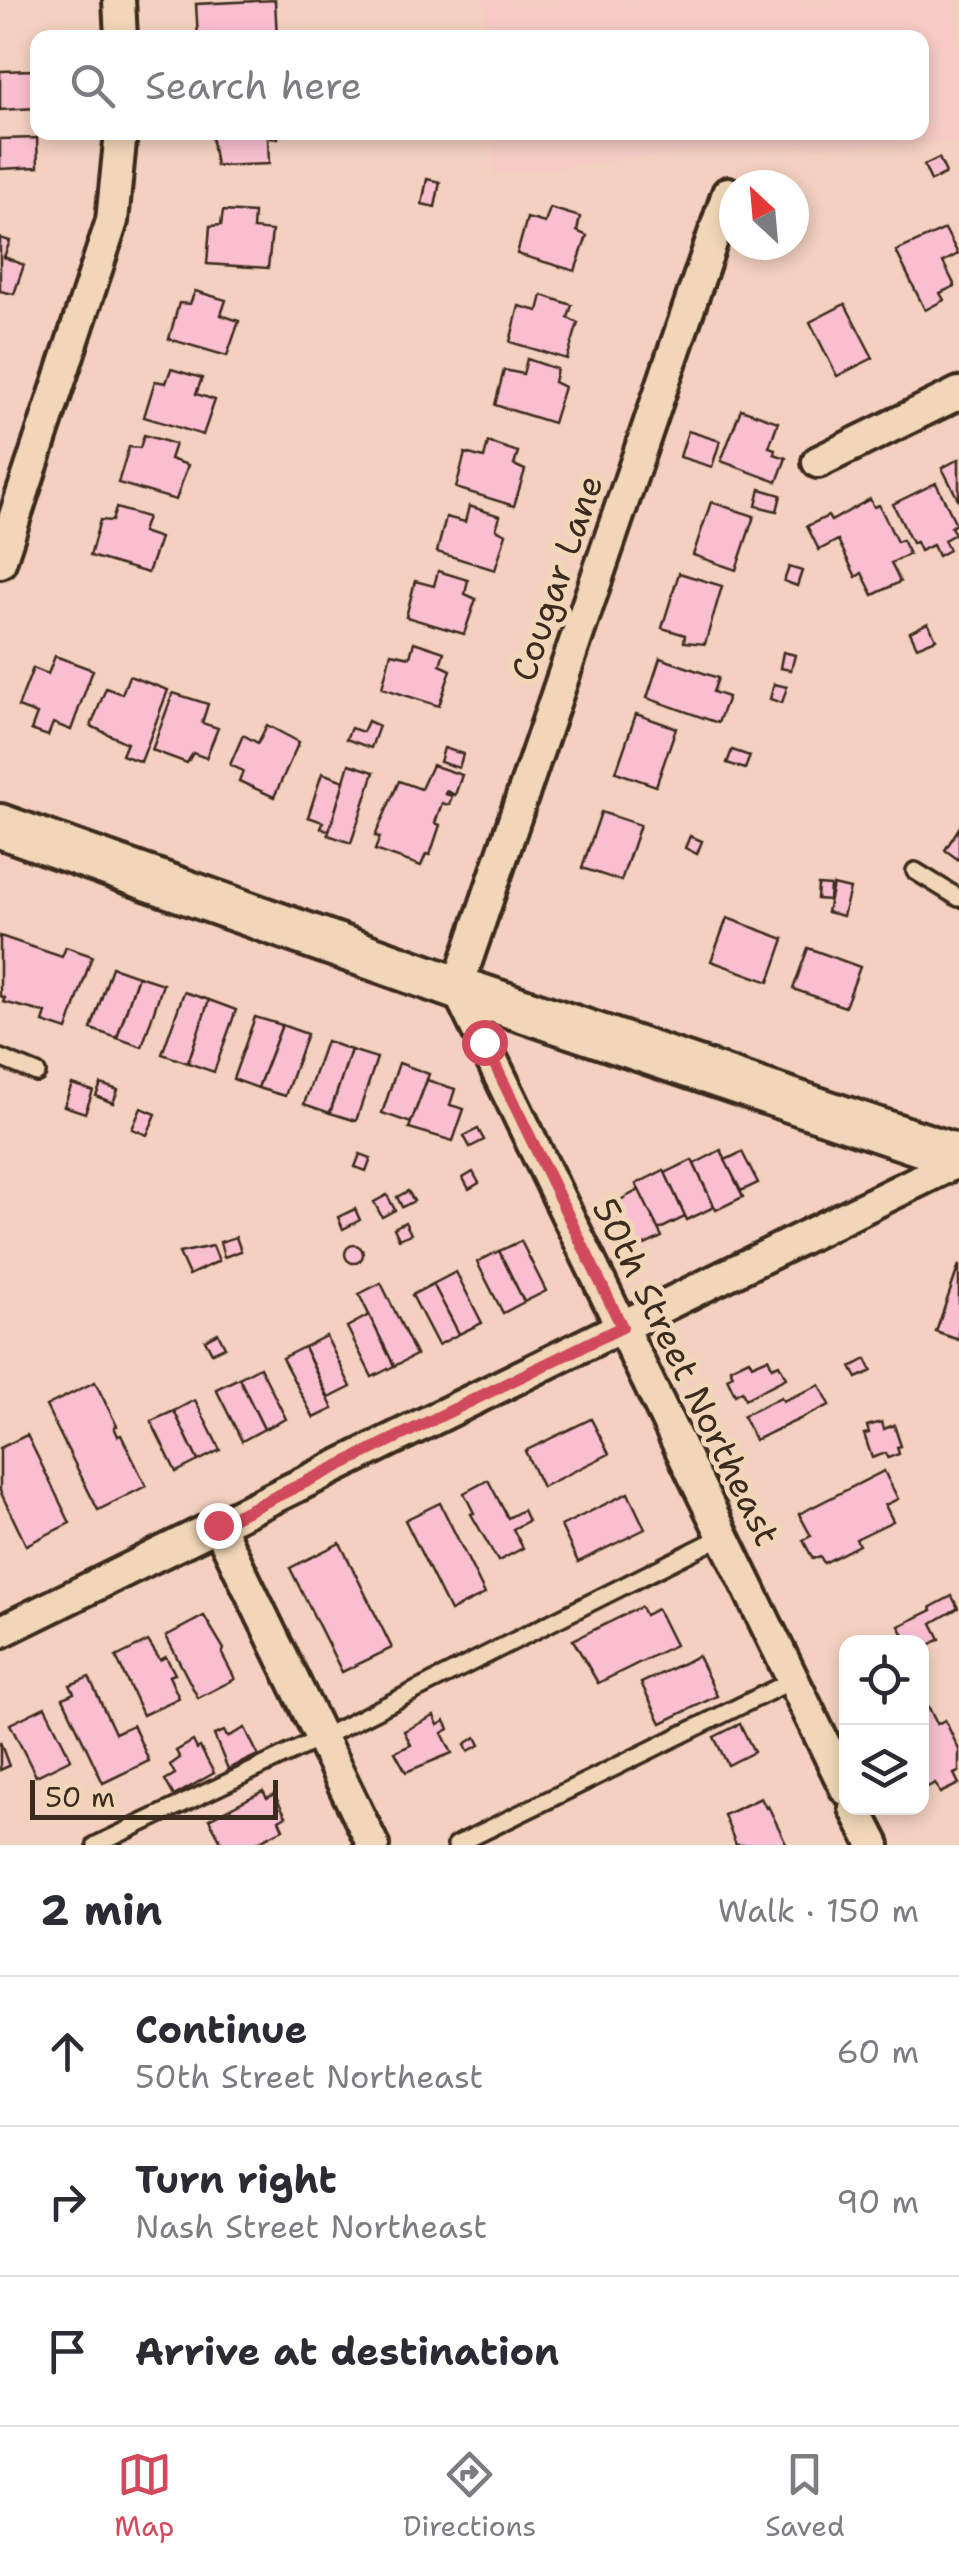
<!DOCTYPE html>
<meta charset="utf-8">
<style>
:root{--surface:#fff;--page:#f7f7f7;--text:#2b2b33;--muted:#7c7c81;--line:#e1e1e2;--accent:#d1495b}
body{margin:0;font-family:"Shantell Sans",sans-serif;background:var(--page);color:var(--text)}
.controls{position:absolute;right:30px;bottom:30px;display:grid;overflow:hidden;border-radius:20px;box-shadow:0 5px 15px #0003}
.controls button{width:90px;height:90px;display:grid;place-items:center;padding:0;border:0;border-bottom:2px solid var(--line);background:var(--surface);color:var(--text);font:50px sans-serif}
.compass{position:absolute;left:719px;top:170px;width:90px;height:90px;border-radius:50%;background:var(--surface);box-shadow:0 5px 15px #0003;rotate:334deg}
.scale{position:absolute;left:30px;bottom:25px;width:248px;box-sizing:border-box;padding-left:10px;border:5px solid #3b2a1e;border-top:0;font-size:28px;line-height:35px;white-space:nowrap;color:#3b2a1e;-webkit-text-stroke:8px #f1d7b8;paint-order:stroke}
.stop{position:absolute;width:30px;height:30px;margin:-22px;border:8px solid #d1495b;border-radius:50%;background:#fff}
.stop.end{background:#d1495b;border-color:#fff;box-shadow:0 2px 10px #0008}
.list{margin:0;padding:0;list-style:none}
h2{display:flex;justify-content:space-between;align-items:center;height:130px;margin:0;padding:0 40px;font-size:42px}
h2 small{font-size:32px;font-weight:400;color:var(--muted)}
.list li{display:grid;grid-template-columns:65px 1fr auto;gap:30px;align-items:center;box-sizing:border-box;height:150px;padding:0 40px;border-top:2px solid var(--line)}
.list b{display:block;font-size:38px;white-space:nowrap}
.list p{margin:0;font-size:32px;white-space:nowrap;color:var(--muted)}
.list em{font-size:32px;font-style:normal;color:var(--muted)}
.icon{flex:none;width:55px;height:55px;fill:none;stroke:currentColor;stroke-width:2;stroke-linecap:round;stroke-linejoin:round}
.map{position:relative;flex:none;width:959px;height:1845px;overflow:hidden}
.search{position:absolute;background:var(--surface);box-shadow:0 5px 15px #0003;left:30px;right:30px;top:30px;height:110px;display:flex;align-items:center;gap:25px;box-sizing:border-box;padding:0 35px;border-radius:20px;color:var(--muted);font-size:38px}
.sheet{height:580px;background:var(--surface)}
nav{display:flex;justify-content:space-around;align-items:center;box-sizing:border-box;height:140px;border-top:2px solid var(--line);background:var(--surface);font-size:28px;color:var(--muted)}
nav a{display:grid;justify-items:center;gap:5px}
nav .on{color:var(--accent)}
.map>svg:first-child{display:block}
.built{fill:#f5cbc4}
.building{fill:#f9bfd0;stroke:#3b2a1e;stroke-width:2.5}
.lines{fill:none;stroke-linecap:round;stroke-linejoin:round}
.lane-casing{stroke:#3b2a1e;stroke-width:22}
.street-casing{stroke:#3b2a1e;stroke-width:38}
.secondary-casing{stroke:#3b2a1e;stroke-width:50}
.lane{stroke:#f1d7b8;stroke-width:15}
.street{stroke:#f1d7b8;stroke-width:30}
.secondary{stroke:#f1d7b8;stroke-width:42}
.route{stroke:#d1495b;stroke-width:12}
.labels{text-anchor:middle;stroke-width:10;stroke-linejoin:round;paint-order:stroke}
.street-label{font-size:35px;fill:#3b2a1e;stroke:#f1d7b8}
</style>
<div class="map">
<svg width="959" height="1845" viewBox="0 0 959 1845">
<rect width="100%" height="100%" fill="#f3d0bf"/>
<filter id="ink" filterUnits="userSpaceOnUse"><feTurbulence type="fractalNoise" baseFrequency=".01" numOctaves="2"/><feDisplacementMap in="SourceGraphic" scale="20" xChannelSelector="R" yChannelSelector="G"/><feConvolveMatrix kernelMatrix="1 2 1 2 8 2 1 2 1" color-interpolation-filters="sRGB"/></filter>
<g filter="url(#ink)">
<polygon class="built" points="484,0 959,0 959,142 678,153 493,175 491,133 922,132 922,38 486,37"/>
<g class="building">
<polygon points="275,0 277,38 198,38 196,4"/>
<polygon points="35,70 38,75 37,108 0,110 0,71"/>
<polygon points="217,132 278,132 278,138 268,138 269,164 216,166 211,134"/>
<polygon points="37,138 38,167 0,169 0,139"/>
<polygon points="939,158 946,173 931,181 924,165"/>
<polygon points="427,179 440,182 435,207 422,204"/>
<polygon points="550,208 580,217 577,231 587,236 575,271 517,254 527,218 545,223"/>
<polygon points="223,211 254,213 253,229 272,231 268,268 207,264 210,226 221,225"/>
<polygon points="945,229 958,254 943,262 955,286 940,293 944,300 925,310 896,251"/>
<polygon points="0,238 10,241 4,257 24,265 14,294 0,291"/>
<polygon points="195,291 226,300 221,315 239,321 227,356 169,339 179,303 190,304"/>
<polygon points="542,295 572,305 568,318 578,323 567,359 510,342 519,306 538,311"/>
<polygon points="845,304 873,358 837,376 810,322"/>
<polygon points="527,359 557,369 554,382 564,387 553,423 495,405 504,370 523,374"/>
<polygon points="171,369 202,378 196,394 215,400 203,435 144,417 155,381 166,383"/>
<polygon points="741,409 778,422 769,447 775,449 774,454 786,458 777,482 721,461"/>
<polygon points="688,431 720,441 712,467 680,457"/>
<polygon points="144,435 175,444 170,459 188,465 176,500 118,483 129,447 140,448"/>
<polygon points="488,442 518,452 514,465 525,470 514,506 456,488 465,453 484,458"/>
<polygon points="959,459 959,501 942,468"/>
<polygon points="936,483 956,524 951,527 955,534 944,540 949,550 938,556 933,545 920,551 916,542 912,543 893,504"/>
<polygon points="760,489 781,495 777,511 756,506"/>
<polygon points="870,499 874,507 879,505 897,542 902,540 909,554 891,563 900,582 873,595 862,573 856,577 838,540 819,550 807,526 828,516 831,521"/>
<polygon points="711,502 754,516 736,570 693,555"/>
<polygon points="469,506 500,516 496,529 506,534 495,570 437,552 446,517 465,522"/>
<polygon points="116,508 147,517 142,532 160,538 148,573 90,556 100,520 112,521"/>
<polygon points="789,567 802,571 797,586 784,581"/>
<polygon points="438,571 468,580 465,594 476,599 464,634 406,617 415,581 434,586"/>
<polygon points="679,573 722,586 705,644 684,642 685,635 662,628"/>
<polygon points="928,623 936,639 917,647 910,632"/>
<polygon points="414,642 444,652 440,665 451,670 439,706 382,688 391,653 410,657"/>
<polygon points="783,652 795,655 791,670 780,668"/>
<polygon points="55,656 93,670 71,730 53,723 48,736 31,730 37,714 18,707 33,668 48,674"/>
<polygon points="660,658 718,678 713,692 728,697 718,723 647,698"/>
<polygon points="129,676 168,690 141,762 122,755 127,743 91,726 106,688 122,694"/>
<polygon points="774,684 787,687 782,703 770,699"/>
<polygon points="173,693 208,704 202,723 218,728 206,758 193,753 187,763 152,750"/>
<polygon points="636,714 676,728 656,786 616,772"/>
<polygon points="368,721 379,726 371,748 346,739 351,728 363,732"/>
<polygon points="267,725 299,742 274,797 239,781 243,771 230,765 243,735 258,743"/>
<polygon points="444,748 463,754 459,768 440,762"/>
<polygon points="732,750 750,756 745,769 727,763"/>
<polygon points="349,764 374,772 351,843 328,835"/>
<polygon points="432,765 462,775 455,795 446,791 445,794 452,796 449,805 442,803 435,823 440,825 430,855 426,854 421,866 375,850 380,837 375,836 399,781 421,789"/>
<polygon points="322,773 344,781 329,831 321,828 323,822 308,817"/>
<polygon points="601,812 640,825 621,881 582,868"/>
<polygon points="959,828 959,860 945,850"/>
<polygon points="690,836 702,841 697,854 685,848"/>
<polygon points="818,885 830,886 829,900 817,899"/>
<polygon points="833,885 850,889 843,916 827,912"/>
<polygon points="727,918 784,939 769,982 711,961"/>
<polygon points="0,936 62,957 66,947 92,956 67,1030 43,1022 46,1013 3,1002 5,998 0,996"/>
<polygon points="808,948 860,967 845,1007 793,989"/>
<polygon points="112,967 138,976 117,1038 91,1029"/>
<polygon points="138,976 163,984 142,1047 117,1038"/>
<polygon points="184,992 209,1000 188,1063 162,1054"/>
<polygon points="209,1000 236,1010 214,1072 188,1063"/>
<polygon points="255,1017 282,1025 258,1088 233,1079"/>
<polygon points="282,1025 307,1034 285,1096 258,1088"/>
<polygon points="326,1041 351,1050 330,1113 304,1104"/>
<polygon points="351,1050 377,1058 356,1121 330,1113"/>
<polygon points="399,1063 429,1074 411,1123 382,1113"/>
<polygon points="427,1080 455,1089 450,1105 464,1109 453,1141 409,1128"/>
<polygon points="72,1084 93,1091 85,1113 64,1106"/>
<polygon points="101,1084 118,1090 113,1103 96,1096"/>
<polygon points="141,1108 156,1114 147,1135 132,1129"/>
<polygon points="478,1129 484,1140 470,1147 464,1136"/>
<polygon points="721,1150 743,1197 716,1210 694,1164"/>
<polygon points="742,1152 758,1183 741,1191 725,1160"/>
<polygon points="360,1154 371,1158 366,1171 355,1167"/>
<polygon points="692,1160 714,1207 687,1220 665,1173"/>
<polygon points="664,1170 685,1217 658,1230 636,1184"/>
<polygon points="473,1172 479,1183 469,1189 463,1178"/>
<polygon points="639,1190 662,1237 634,1250 611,1205"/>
<polygon points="408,1191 414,1201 402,1207 397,1197"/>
<polygon points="387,1195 395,1210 382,1217 374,1202"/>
<polygon points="355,1209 360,1220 343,1229 338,1217"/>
<polygon points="405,1222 411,1234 399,1239 394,1228"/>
<polygon points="236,1237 241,1251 224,1257 220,1242"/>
<polygon points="521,1241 546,1291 524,1302 499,1251"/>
<circle cx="354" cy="1254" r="9"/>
<polygon points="213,1246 219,1261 189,1275 179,1253"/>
<polygon points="499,1251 524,1302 503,1313 477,1262"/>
<polygon points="959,1265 959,1340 936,1332"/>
<polygon points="456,1272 482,1323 459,1334 433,1284"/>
<polygon points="381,1283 416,1355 394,1366 359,1294"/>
<polygon points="433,1284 459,1334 438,1345 412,1295"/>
<polygon points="369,1315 394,1366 372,1377 347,1327"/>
<polygon points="218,1333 225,1347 212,1353 205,1340"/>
<polygon points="326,1336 351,1387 329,1398 304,1347"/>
<polygon points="304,1347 333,1409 314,1418 282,1358"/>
<polygon points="768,1358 772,1367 779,1364 786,1378 745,1399 742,1391 735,1395 727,1378 733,1375 730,1368 749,1359 752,1365"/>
<polygon points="866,1359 872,1371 857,1378 851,1367"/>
<polygon points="260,1367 286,1419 264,1429 239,1378"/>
<polygon points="239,1378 264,1429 242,1441 216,1389"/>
<polygon points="95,1382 117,1426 114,1427 118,1436 121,1435 146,1486 98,1510 46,1406"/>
<polygon points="820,1385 830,1405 755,1440 743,1416 781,1397 783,1401"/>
<polygon points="195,1400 220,1450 198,1461 174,1411"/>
<polygon points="174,1411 198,1461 176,1472 151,1421"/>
<polygon points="591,1419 609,1454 542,1487 525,1451"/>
<polygon points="882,1422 884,1429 894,1425 901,1446 897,1447 899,1454 888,1458 886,1453 872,1458 864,1434 869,1433 867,1426"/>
<polygon points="27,1435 70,1523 26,1545 0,1491 0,1448"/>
<polygon points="884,1471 898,1499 885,1505 893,1521 856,1539 859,1545 824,1563 820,1556 813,1559 803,1540 811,1536 799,1514"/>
<polygon points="488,1480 508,1518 523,1510 528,1521 513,1529 523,1548 498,1561 471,1514 474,1513 464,1493"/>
<polygon points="628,1493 645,1529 578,1562 561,1526"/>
<polygon points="440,1503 485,1594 450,1611 405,1520"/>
<polygon points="340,1543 392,1648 342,1672 290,1568"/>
<polygon points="952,1596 958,1608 932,1623 940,1639 922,1649 922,1642 908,1642 899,1626 932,1610 931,1607"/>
<polygon points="641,1607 645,1615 657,1609 675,1645 598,1683 573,1640"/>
<polygon points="204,1616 224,1649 222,1654 235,1679 198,1698 166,1636"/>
<polygon points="148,1641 160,1660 166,1657 175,1674 169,1676 179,1698 143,1715 116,1657"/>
<polygon points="698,1656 717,1696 661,1723 641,1683"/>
<polygon points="89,1677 115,1733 133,1725 149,1761 103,1783 63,1698 74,1693 70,1685"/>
<polygon points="928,1706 937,1724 945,1720 959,1750 959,1772 954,1774 959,1784 940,1793 935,1783 922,1790 922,1709"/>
<polygon points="45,1707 71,1759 36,1776 10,1724"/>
<polygon points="434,1716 438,1725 445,1721 449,1729 442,1733 452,1753 406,1772 395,1752 411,1745 404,1731"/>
<polygon points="740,1724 754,1752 728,1765 714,1737"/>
<polygon points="245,1728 258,1755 228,1769 214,1735 224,1731 227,1737"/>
<polygon points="476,1737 480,1745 468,1751 465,1744"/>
<polygon points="193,1741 197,1749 200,1747 214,1773 174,1796 165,1780 175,1774 170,1765 180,1758 176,1751"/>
<polygon points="0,1742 9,1766 0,1770"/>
<polygon points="263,1791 267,1798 274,1794 286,1816 279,1820 283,1829 252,1845 223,1845 209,1819"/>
<polygon points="761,1798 766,1808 768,1806 787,1845 736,1845 724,1815"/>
</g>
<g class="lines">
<g class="lane-casing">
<g id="lane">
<polyline points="915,871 959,898"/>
<polyline points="0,1058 37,1073"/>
<polyline points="96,1845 321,1738 723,1536"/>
<polyline points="456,1845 793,1680"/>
</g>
</g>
<g class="street-casing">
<g id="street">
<polyline points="119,0 121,38"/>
<polyline points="728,193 457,988 846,1789"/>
<polyline points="818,462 959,393"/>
<polyline points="0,562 112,221 121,132"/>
<polyline points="218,1525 373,1845"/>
<polyline points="0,1632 959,1161"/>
<polyline points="855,1808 874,1845"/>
</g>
</g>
<g class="secondary-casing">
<polyline id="secondary" points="0,826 457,988 959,1157"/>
</g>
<use href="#lane" class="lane"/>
<use href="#street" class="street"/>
<use href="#secondary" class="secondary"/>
</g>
</g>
<g class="lines" filter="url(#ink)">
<polyline class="route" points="218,1525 622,1327 484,1042"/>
</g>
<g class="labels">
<g class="street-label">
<text transform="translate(557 578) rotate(-71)" y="12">Cougar Lane</text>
<text transform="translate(686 1372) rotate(64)" y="12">50th Street Northeast</text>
</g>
</g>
</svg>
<div class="controls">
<button><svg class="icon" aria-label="locate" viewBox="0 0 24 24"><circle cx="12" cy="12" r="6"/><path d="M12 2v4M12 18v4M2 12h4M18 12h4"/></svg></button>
<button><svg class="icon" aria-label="layers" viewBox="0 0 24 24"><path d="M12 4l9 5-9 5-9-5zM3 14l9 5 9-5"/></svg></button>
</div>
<svg class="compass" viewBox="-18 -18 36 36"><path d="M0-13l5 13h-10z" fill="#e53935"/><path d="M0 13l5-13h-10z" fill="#7c7c81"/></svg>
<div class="scale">50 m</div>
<div class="stop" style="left:484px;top:1042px"></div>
<div class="stop end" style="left:218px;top:1525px"></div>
<div class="search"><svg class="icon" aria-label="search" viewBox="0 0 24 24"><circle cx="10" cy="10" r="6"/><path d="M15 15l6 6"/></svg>Search here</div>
</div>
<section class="sheet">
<h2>2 min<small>Walk · 150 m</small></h2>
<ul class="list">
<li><svg class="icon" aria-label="ahead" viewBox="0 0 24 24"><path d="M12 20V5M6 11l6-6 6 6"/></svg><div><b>Continue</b><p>50th Street Northeast</p></div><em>60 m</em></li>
<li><svg class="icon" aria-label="right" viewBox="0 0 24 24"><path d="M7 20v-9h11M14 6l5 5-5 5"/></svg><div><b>Turn right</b><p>Nash Street Northeast</p></div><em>90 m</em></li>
<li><svg class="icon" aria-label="arrive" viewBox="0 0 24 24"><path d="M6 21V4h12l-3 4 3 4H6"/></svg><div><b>Arrive at destination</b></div></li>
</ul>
</section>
<nav>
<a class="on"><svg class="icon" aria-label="map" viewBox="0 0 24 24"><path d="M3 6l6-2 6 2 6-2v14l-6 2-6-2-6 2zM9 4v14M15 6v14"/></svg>Map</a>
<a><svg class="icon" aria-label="directions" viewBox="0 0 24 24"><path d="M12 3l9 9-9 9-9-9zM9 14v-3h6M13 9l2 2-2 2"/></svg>Directions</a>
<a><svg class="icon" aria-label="saved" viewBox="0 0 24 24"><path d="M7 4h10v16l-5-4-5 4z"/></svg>Saved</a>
</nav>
